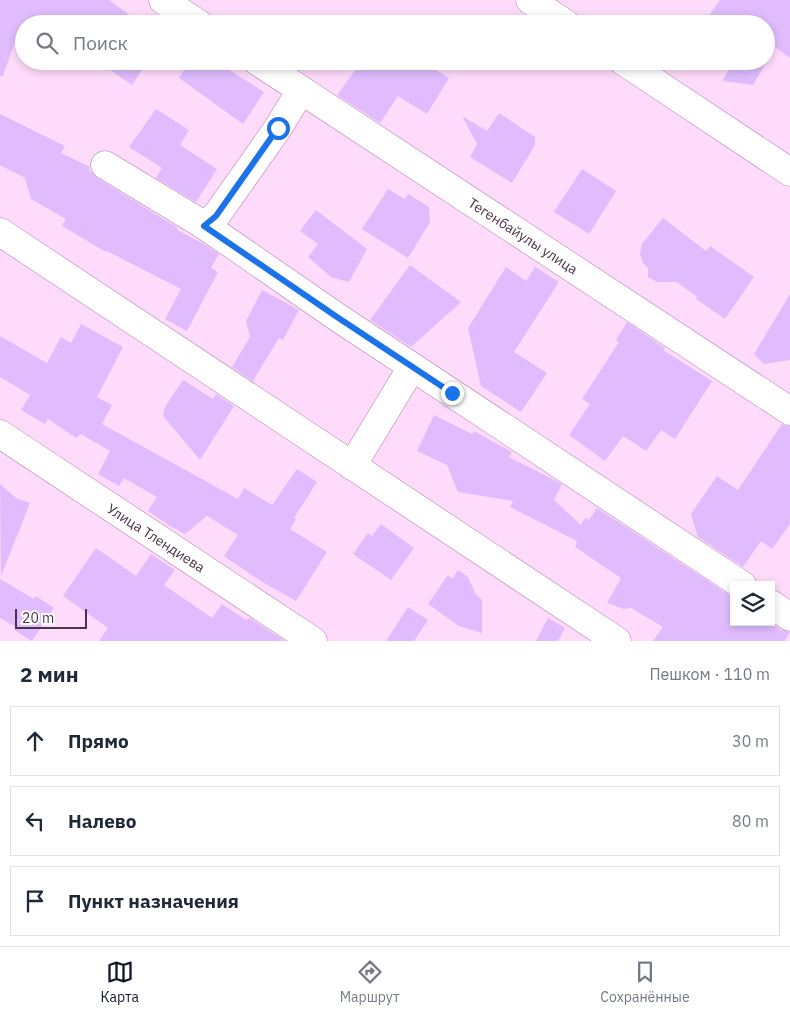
<!DOCTYPE html>
<html lang="ru">
<meta charset="utf-8">
<style>
:root{--surface:#fff;--page:#f2f2f3;--text:#1f2937;--muted:#747a83;--line:#e0e1e3;--accent:#111827}
body{margin:0;font-family:"IBM Plex Sans",sans-serif;background:var(--page);color:var(--text)}
.controls{position:absolute;right:15px;bottom:15px;display:grid;overflow:hidden;border-radius:0px;box-shadow:0 2px 8px #0003}
.controls button{width:45px;height:45px;display:grid;place-items:center;padding:0;border:0;border-bottom:1px solid var(--line);background:var(--surface);color:var(--text);font:25px sans-serif}
.scale{position:absolute;left:15px;bottom:12px;width:72px;box-sizing:border-box;padding-left:5px;border:2px solid #4a3248;border-top:0;font-size:14px;line-height:18px;white-space:nowrap;color:#4a3248;-webkit-text-stroke:4px #fff;paint-order:stroke}
.stop{position:absolute;width:15px;height:15px;margin:-11px;border:4px solid #1a73e8;border-radius:50%;background:#fff}
.stop.end{background:#1a73e8;border-color:#fff;box-shadow:0 1px 5px #0008}
.list{margin:0;padding:0;list-style:none}
h2{display:flex;justify-content:space-between;align-items:center;height:65px;margin:0;padding:0 20px;font-size:21px}
h2 small{font-size:16px;font-weight:400;color:var(--muted)}
.list li{display:grid;grid-template-columns:32px 1fr auto;gap:15px;align-items:center;box-sizing:border-box;height:70px;margin:0 10px 10px;padding:0 10px;border:1px solid var(--line);border-radius:0px}
.list b{display:block;font-size:19px;white-space:nowrap}
.list em{font-size:16px;font-style:normal;color:var(--muted)}
.icon{flex:none;width:28px;height:28px;fill:none;stroke:currentColor;stroke-width:2;stroke-linecap:round;stroke-linejoin:round}
.map{position:relative;flex:none;width:790px;height:641px;overflow:hidden}
.search{position:absolute;background:var(--surface);box-shadow:0 2px 8px #0003;left:15px;right:15px;top:15px;height:55px;display:flex;align-items:center;gap:12px;box-sizing:border-box;padding:0 18px;border-radius:28px;color:var(--muted);font-size:19px}
.sheet{height:305px;background:var(--surface)}
nav{display:flex;justify-content:space-around;align-items:center;box-sizing:border-box;height:70px;border-top:1px solid var(--line);background:var(--surface);font-size:14px;color:var(--muted)}
nav a{display:grid;justify-items:center;gap:2px}
nav .on{color:var(--accent)}
.map>svg:first-child{display:block}
.building{fill:#e0bcfe}
.lines{fill:none;stroke-linecap:round;stroke-linejoin:round}
.minor-casing{stroke:#b27bae;stroke-width:29}
.minor{stroke:#fff;stroke-width:28}
.route{stroke:#1a73e8;stroke-width:6}
.labels{text-anchor:middle;stroke-width:5;stroke-linejoin:round;paint-order:stroke}
.street-label{font-size:14px;fill:#4a3248;stroke:#fff}
</style>
<div class="map">
<svg width="790" height="641" viewBox="0 0 790 641">
<rect width="100%" height="100%" fill="#ffdbfb"/>
<g class="building">
<polygon points="0,0 109,0 142,24 21,24 3,76 0,76"/>
<polygon points="720,0 790,0 790,58 766,40 766,24 703,24"/>
<polygon points="97,61 148,61 132,85"/>
<polygon points="190,61 224,61 223,66 264,92 243,124 179,78"/>
<polygon points="362,61 421,61 449,78 427,114 398,96 380,123 337,95"/>
<polygon points="734,61 767,61 753,85 722,81"/>
<polygon points="156,109 189,130 180,145 217,169 196,202 156,178 162,168 129,147"/>
<polygon points="499,113 535,137 535,145 512,183 470,157 477,144 462,116 487,131"/>
<polygon points="0,114 65,146 61,153 90,167 89,170 97,178 178,228 177,230 204,244 219,254 211,268 218,272 187,331 165,319 181,289 107,251 106,252 62,226 66,219 31,199 25,178 0,165"/>
<polygon points="582,169 616,191 589,234 554,212"/>
<polygon points="388,189 405,199 408,194 429,207 430,222 408,258 362,229"/>
<polygon points="316,210 367,249 349,282 331,277 308,257 318,244 300,231"/>
<polygon points="663,218 706,251 710,246 754,277 725,319 696,299 697,297 677,282 657,282 648,277 648,268 643,263 640,254 642,244"/>
<polygon points="410,265 461,302 411,347 370,320"/>
<polygon points="506,267 526,281 535,267 559,282 514,352 547,373 521,412 481,386 468,328"/>
<polygon points="262,290 299,310 283,340 279,338 253,381 232,367 250,337 246,321"/>
<polygon points="790,294 790,360 764,364 754,354"/>
<polygon points="627,322 665,348 663,350 712,381 675,439 661,430 646,451 623,436 605,461 569,435 590,404 582,399 619,342 616,340"/>
<polygon points="81,324 123,347 97,397 112,405 102,424 238,499 244,488 272,505 297,469 317,482 294,518 296,519 290,529 327,552 296,601 259,580 224,556 238,535 207,516 185,534 170,526 148,511 157,497 124,478 119,486 98,474 110,451 81,434 76,438 48,419 45,424 21,410 30,395 0,377 0,336 47,363 61,337 71,343"/>
<polygon points="183,380 213,399 216,394 234,406 200,460 163,416 165,407"/>
<polygon points="434,415 472,434 474,431 512,452 509,457 562,484 554,500 581,525 585,518 589,520 597,508 734,598 734,622 770,622 781,630 790,632 785,641 653,641 663,627 631,608 624,609 607,603 621,578 575,547 577,541 510,507 513,501 458,492 447,465 417,451"/>
<polygon points="782,424 790,426 790,524 772,549 761,541 743,567 698,537 691,514 717,476 738,490"/>
<polygon points="0,484 16,498 30,503 1,576"/>
<polygon points="381,524 414,548 391,580 353,554 368,533 372,536"/>
<polygon points="96,548 136,576 151,554 175,570 164,585 212,618 222,604 246,620 250,618 285,641 99,641 108,628 63,596"/>
<polygon points="458,570 468,577 475,593 482,600 482,633 459,626 428,604 448,575 452,579"/>
<polygon points="0,579 34,599 36,596 54,608 32,641 14,630 16,627 0,618"/>
<polygon points="408,607 428,620 414,641 386,641"/>
<polygon points="548,618 565,628 558,641 536,641"/>
</g>
<g class="lines">
<g class="minor-casing">
<g id="minor">
<polyline points="163,0 199,24"/>
<polyline points="530,0 566,24"/>
<polyline points="257,61 790,411"/>
<polyline points="623,61 790,172"/>
<polyline points="301,90 278,128 216,216 204,225 337,317 742,585"/>
<polyline points="105,165 204,225"/>
<polyline points="0,232 617,641"/>
<polyline points="0,434 313,641"/>
<polyline points="352,466 412,367"/>
<polyline points="771,604 790,617"/>
</g>
</g>
<use href="#minor" class="minor"/>
</g>
<g class="lines">
<polyline class="route" points="278,128 216,216 204,226 337,317 452,393"/>
</g>
<g class="labels">
<g class="street-label">
<text transform="translate(523 236) rotate(33)" y="5">Тегенбайулы улица</text>
<text transform="translate(156 538) rotate(33)" y="5">Улица Тлендиева</text>
</g>
</g>
</svg>
<div class="controls">
<button><svg class="icon" aria-label="layers" viewBox="0 0 24 24"><path d="M12 4l9 5-9 5-9-5zM3 14l9 5 9-5"/></svg></button>
</div>
<div class="scale">20 m</div>
<div class="stop" style="left:278px;top:128px"></div>
<div class="stop end" style="left:452px;top:393px"></div>
<div class="search"><svg class="icon" aria-label="search" viewBox="0 0 24 24"><circle cx="10" cy="10" r="6"/><path d="M15 15l6 6"/></svg>Поиск</div>
</div>
<section class="sheet">
<h2>2 мин<small>Пешком · 110 m</small></h2>
<ul class="list">
<li><svg class="icon" aria-label="ahead" viewBox="0 0 24 24"><path d="M12 20V5M6 11l6-6 6 6"/></svg><div><b>Прямо</b></div><em>30 m</em></li>
<li><svg class="icon" aria-label="left" viewBox="0 0 24 24"><path d="M17 20v-9H6M10 6l-5 5 5 5"/></svg><div><b>Налево</b></div><em>80 m</em></li>
<li><svg class="icon" aria-label="arrive" viewBox="0 0 24 24"><path d="M6 21V4h12l-3 4 3 4H6"/></svg><div><b>Пункт назначения</b></div></li>
</ul>
</section>
<nav>
<a class="on"><svg class="icon" aria-label="map" viewBox="0 0 24 24"><path d="M3 6l6-2 6 2 6-2v14l-6 2-6-2-6 2zM9 4v14M15 6v14"/></svg>Карта</a>
<a><svg class="icon" aria-label="directions" viewBox="0 0 24 24"><path d="M12 3l9 9-9 9-9-9zM9 14v-3h6M13 9l2 2-2 2"/></svg>Маршрут</a>
<a><svg class="icon" aria-label="saved" viewBox="0 0 24 24"><path d="M7 4h10v16l-5-4-5 4z"/></svg>Сохранённые</a>
</nav>
